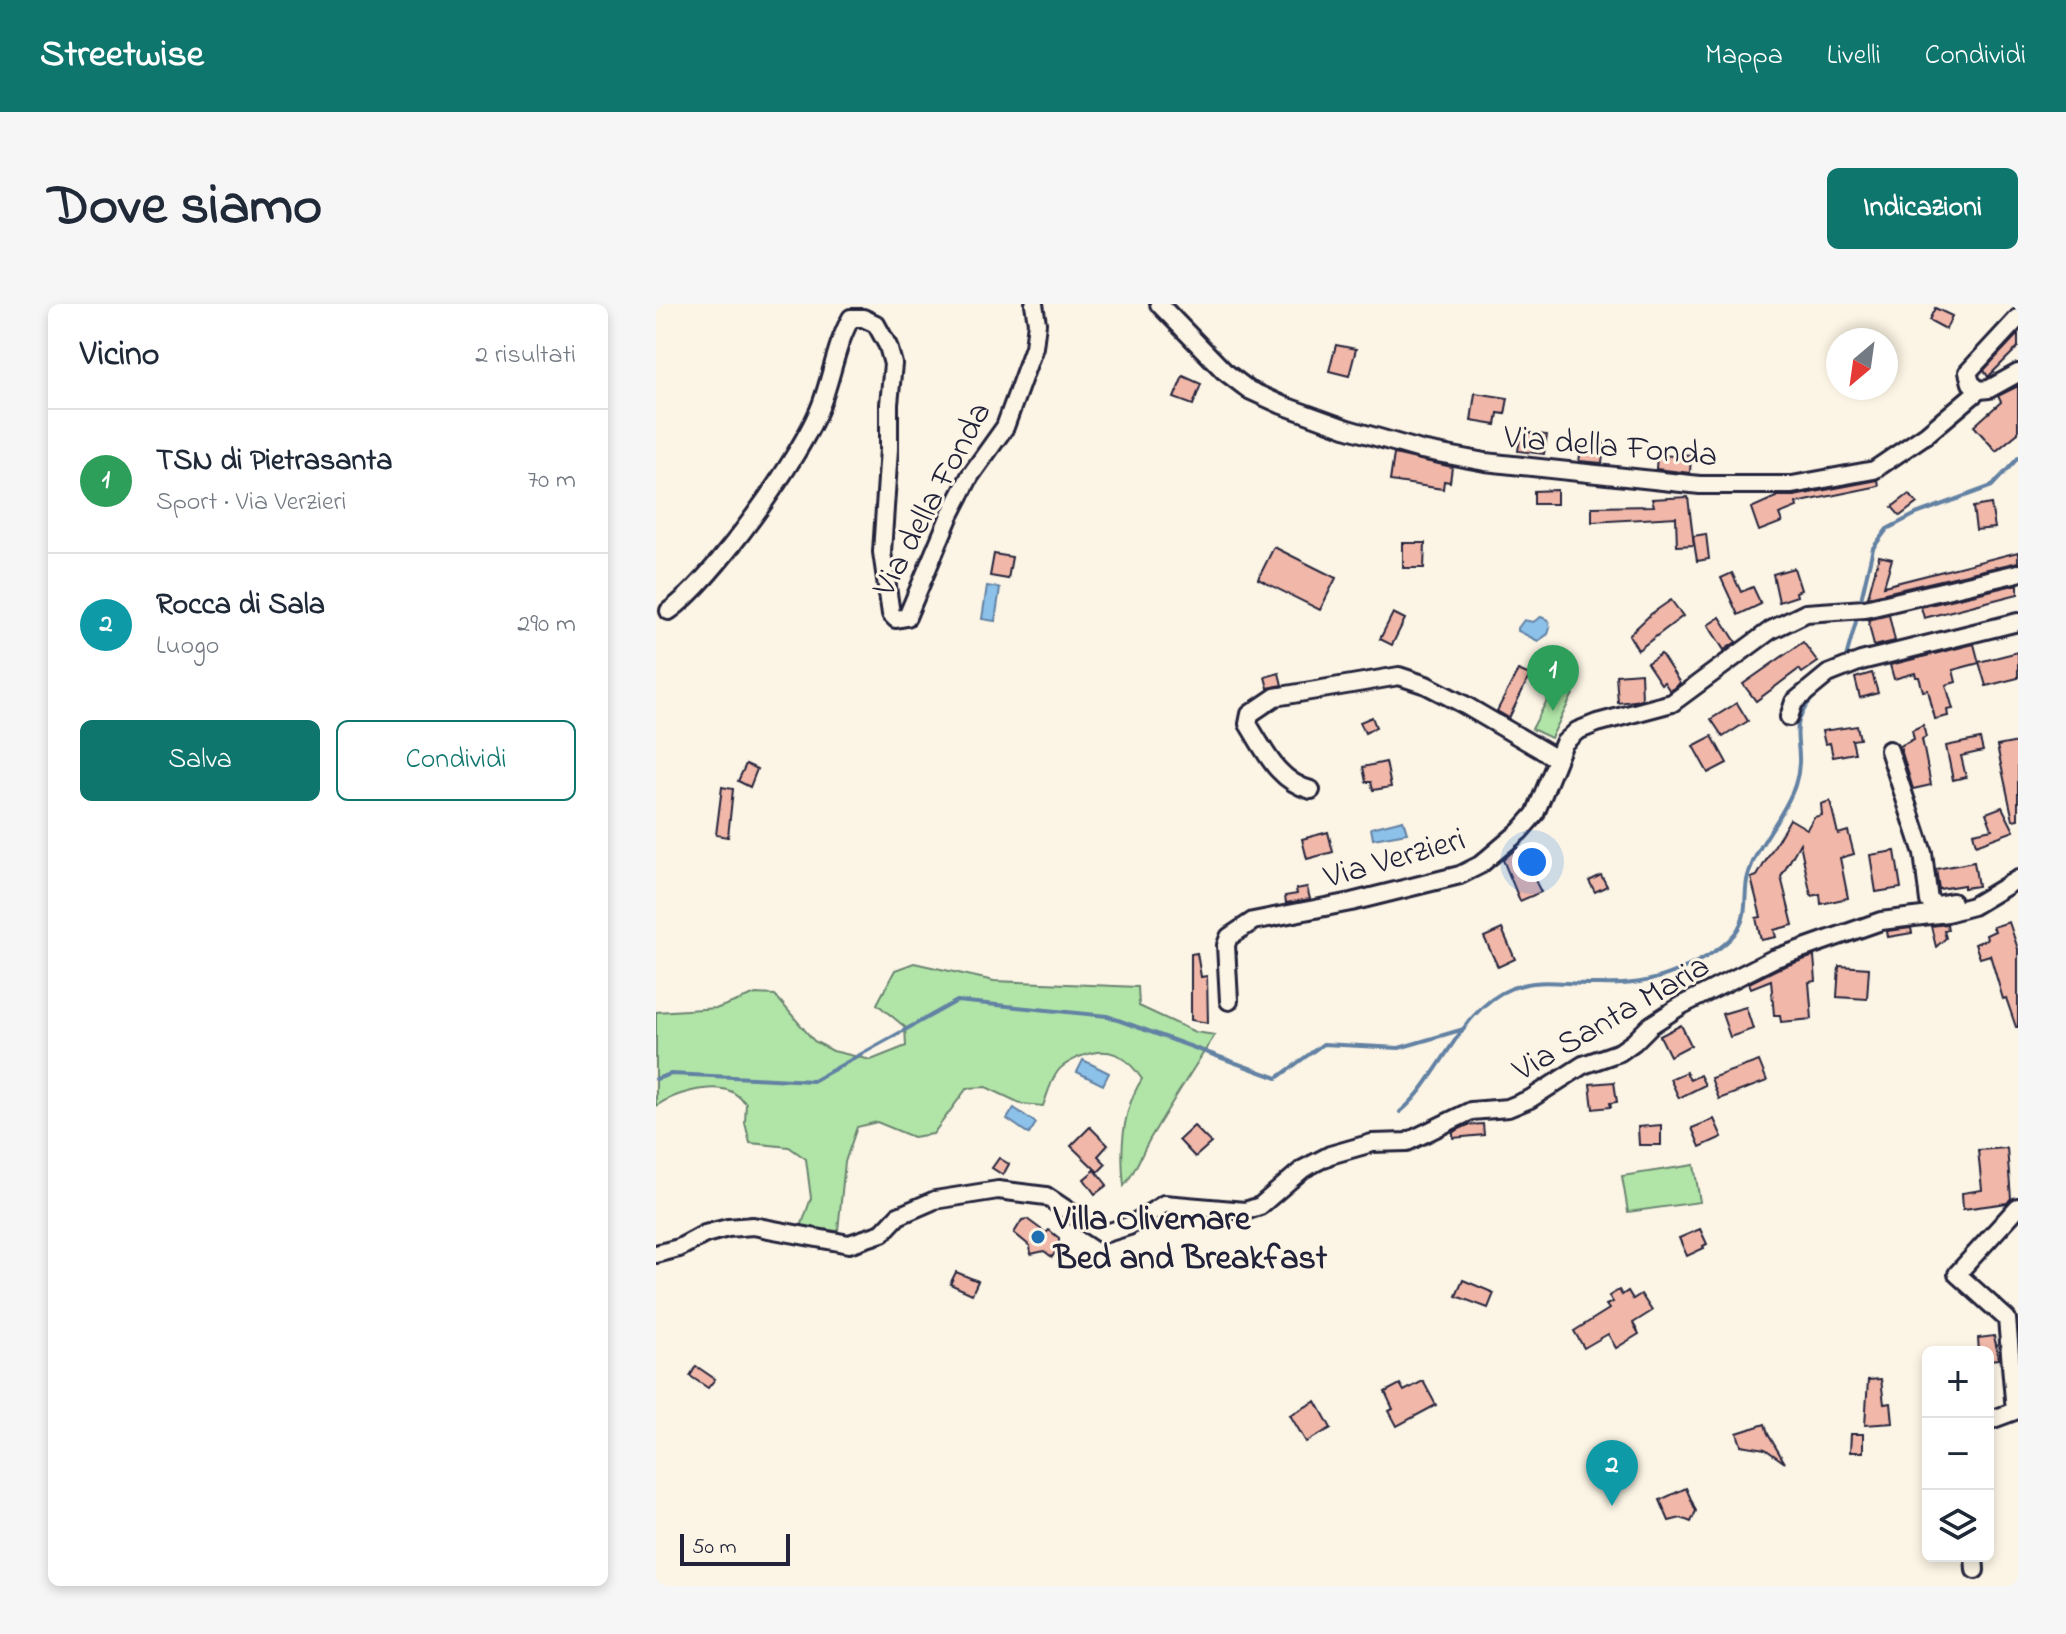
<!DOCTYPE html>
<html lang="it">
<meta charset="utf-8">
<style>
:root{--surface:#fff;--page:#f6f6f7;--text:#1f2937;--muted:#747a83;--line:#e0e1e3;--accent:#0f766e}
body{margin:0;font-family:"Indie Flower",sans-serif;background:var(--page);color:var(--text)}
.controls{position:absolute;right:24px;bottom:24px;display:grid;overflow:hidden;border-radius:12px;box-shadow:0 4px 12px #0003}
.controls button{width:72px;height:72px;display:grid;place-items:center;padding:0;border:0;border-bottom:2px solid var(--line);background:var(--surface);color:var(--text);font:40px sans-serif}
.compass{position:absolute;left:1170px;top:24px;width:72px;height:72px;border-radius:50%;background:var(--surface);box-shadow:0 4px 12px #0003;rotate:209deg}
.scale{position:absolute;left:24px;bottom:20px;width:110px;box-sizing:border-box;padding-left:8px;border:4px solid #22223b;border-top:0;font-size:22px;line-height:28px;white-space:nowrap;color:#22223b;-webkit-text-stroke:6px #fcf5e5;paint-order:stroke}
.you{position:absolute;left:876px;top:558px;width:28px;height:28px;margin:-20px;border:6px solid #fff;border-radius:50%;background:#1a73e8;box-shadow:0 0 0 12px #1a73e833}
.badge{display:grid;place-items:center;width:52px;height:52px;border-radius:50%;background:var(--accent);color:#fff;font-size:26px;font-weight:700}
.pin{position:absolute;translate:-50% -66px;filter:drop-shadow(0 2px 4px #0008)}
.pin::after{content:'';position:absolute;top:42px;width:28px;height:24px;background:inherit;clip-path:polygon(0 0,100% 0,50% 100%)}
.list{margin:0;padding:0;list-style:none}
h2{display:flex;justify-content:space-between;align-items:center;height:104px;margin:0;padding:0 32px;font-size:34px}
h2 small{font-size:26px;font-weight:400;color:var(--muted)}
.list li{display:grid;grid-template-columns:52px 1fr auto;gap:24px;align-items:center;box-sizing:border-box;height:144px;padding:0 32px;border-top:2px solid var(--line)}
.list b{display:block;font-size:30px;white-space:nowrap}
.list p{margin:0;font-size:26px;white-space:nowrap;color:var(--muted)}
.list em{font-size:26px;font-style:normal;color:var(--muted)}
.actions{display:flex;gap:16px;padding:24px 32px}
.actions a{flex:1;padding:18px 0;border:2px solid var(--accent);border-radius:12px;text-align:center;font-size:28px;color:var(--accent)}
.actions .main{background:var(--accent);color:#fff}
.icon{flex:none;width:44px;height:44px;fill:none;stroke:currentColor;stroke-width:2;stroke-linecap:round;stroke-linejoin:round}
.map{position:relative;flex:none;width:1362px;height:1282px;overflow:hidden;border-radius:12px}
header{display:flex;align-items:center;gap:48px;box-sizing:border-box;height:112px;padding:0 40px;background:var(--accent);color:#fff}
header strong{font-size:38px}
nav{display:flex;gap:44px;margin-inline-start:auto;font-size:28px}
.intro{display:flex;align-items:center;justify-content:space-between;box-sizing:border-box;height:192px;padding:0 48px}
h1{margin:0;font-size:56px}
.button{padding:20px 36px;border-radius:12px;background:var(--accent);color:#fff;font-size:28px;font-weight:700}
main{display:flex;gap:48px;padding:0 48px}
aside{flex:1;background:var(--surface);border-radius:12px;box-shadow:0 4px 12px #0003}
.map>svg:first-child{display:block}
.green{fill:#b1e5a7;stroke:#6a8471;stroke-width:2}
.water{fill:#8cc1e9;stroke:#6281a3;stroke-width:2}
.lines{fill:none;stroke-linecap:round;stroke-linejoin:round}
.stream{stroke:#6281a3;stroke-width:4}
.building{fill:#f1b8a9;stroke:#22223b;stroke-width:2}
.minor-casing{stroke:#22223b;stroke-width:22}
.minor{stroke:#fcf5e5;stroke-width:16}
.poi-dot{fill:#1f6fb2;stroke:#fcf5e5;stroke-width:3}
.labels{text-anchor:middle;stroke-width:6;stroke-linejoin:round;paint-order:stroke}
.street-label{font-size:34px;fill:#22223b;stroke:#fcf5e5}
.poi-label{font-size:34px;font-weight:bold;fill:#22223b;stroke:#fcf5e5;text-anchor:start}
</style>
<header>
<strong>Streetwise</strong>
<nav><a>Mappa</a><a>Livelli</a><a>Condividi</a></nav>
</header>
<div class="intro"><h1>Dove siamo</h1><a class="button">Indicazioni</a></div>
<main>
<aside>
<h2>Vicino<small>2 risultati</small></h2>
<ul class="list">
<li><span class="badge" style="background:#2e9e5b">1</span><div><b>TSN di Pietrasanta</b><p>Sport · Via Verzieri</p></div><em>70 m</em></li>
<li><span class="badge" style="background:#0f9aa8">2</span><div><b>Rocca di Sala</b><p>Luogo</p></div><em>290 m</em></li>
</ul>
<div class="actions"><a class="main">Salva</a><a>Condividi</a></div>
</aside>
<div class="map">
<svg width="1362" height="1282" viewBox="0 0 1362 1282">
<rect width="100%" height="100%" fill="#fcf5e5"/>
<filter id="ink" filterUnits="userSpaceOnUse"><feTurbulence type="fractalNoise" baseFrequency=".0125" numOctaves="2"/><feDisplacementMap in="SourceGraphic" scale="16" xChannelSelector="R" yChannelSelector="G"/><feConvolveMatrix kernelMatrix="1 2 1 2 8 2 1 2 1" color-interpolation-filters="sRGB"/></filter>
<g filter="url(#ink)">
<g class="green">
<polygon points="899,381 917,390 895,434 876,425"/>
<path d="M258,659L338,677L482,683L483,702L539,728L559,731C537,765 516,798 495,833C485,850 480,867 468,882C464,846 466,806 486,775C469,750 453,741 423,753C417,756 406,761 402,767C395,776 391,791 387,802L366,800L330,783L311,784L277,830L257,833L221,818L201,823L189,858L182,927L145,923L155,894L150,855L133,843L94,839L89,819L90,799C86,796 80,789 74,787C54,779 17,790 0,802V708L62,704L100,690L119,691L158,737L177,747L215,756L250,742L249,723L221,700L239,666Z"/>
<polygon points="1038,861 1044,898 972,908 966,872"/>
</g>
<g class="water">
<polygon points="331,282 344,284 339,317 326,315"/>
<polygon points="885,313 892,316 894,324 892,330 882,337 862,327 862,324 868,316 877,318"/>
<polygon points="747,516 751,529 717,535 715,524"/>
<polygon points="427,756 453,769 447,781 421,768"/>
<polygon points="358,804 380,819 373,830 351,815"/>
</g>
<g class="lines">
<g class="stream">
<polyline points="1204,300 1217,244 1231,225 1260,210 1336,182 1362,154"/>
<polyline points="1190,353 1201,314"/>
<polyline points="0,775 15,770 157,777 301,697 451,712 621,774 667,740 743,744 808,725"/>
<path d="M744,808C786,773 803,705 856,684C883,674 906,680 934,680C948,680 963,681 977,679C1008,676 1065,652 1082,625C1093,608 1087,589 1092,572C1101,539 1128,514 1139,481C1153,438 1123,424 1164,387"/>
</g>
</g>
<g class="building">
<polygon points="1279,4 1296,12 1290,25 1273,16"/>
<polygon points="1362,30 1362,43 1332,73 1328,66"/>
<polygon points="680,41 700,45 693,72 673,67"/>
<polygon points="527,72 545,80 537,101 518,94"/>
<polygon points="1362,82 1362,129 1340,147 1318,122 1345,98 1342,92"/>
<polygon points="819,89 852,94 849,110 842,109 840,121 815,117"/>
<polygon points="865,128 891,131 888,150 862,147"/>
<polygon points="927,135 949,139 946,159 923,157"/>
<polygon points="738,150 796,163 794,178 788,177 787,185 734,177"/>
<polygon points="1020,150 1035,151 1034,169 1000,165 1001,151 1019,152"/>
<polygon points="1222,176 1223,182 1140,199 1141,203 1123,210 1126,218 1103,227 1095,204 1122,192 1138,192"/>
<polygon points="901,186 901,200 878,200 878,187"/>
<polygon points="1253,190 1261,199 1244,212 1236,203"/>
<polygon points="1032,193 1038,241 1021,242 1020,213 936,218 936,203 998,202 996,195"/>
<polygon points="1335,200 1339,224 1320,226 1317,203"/>
<polygon points="1050,230 1053,255 1041,257 1037,232"/>
<polygon points="747,239 769,239 768,264 747,264"/>
<polygon points="618,243 680,274 664,306 602,275"/>
<polygon points="1362,248 1362,258 1212,293 1223,252 1236,255 1228,282"/>
<polygon points="338,250 356,253 352,275 334,272"/>
<polygon points="1138,264 1145,286 1140,288 1141,292 1123,298 1117,270"/>
<polygon points="1076,269 1085,288 1097,283 1105,300 1082,311 1065,274"/>
<polygon points="1362,280 1362,290 1268,314 1265,303"/>
<polygon points="1015,296 1027,312 982,346 973,331 995,310"/>
<polygon points="737,309 749,315 736,341 724,335"/>
<polygon points="1233,311 1239,337 1218,342 1212,316"/>
<polygon points="1064,313 1080,338 1068,346 1052,321"/>
<polygon points="1147,338 1162,358 1146,369 1143,365 1100,397 1087,380"/>
<polygon points="1318,340 1323,359 1297,366 1300,378 1290,381 1297,405 1291,406 1292,412 1279,415 1272,386 1267,387 1263,373 1260,373 1259,369 1238,375 1234,361"/>
<polygon points="1362,348 1362,374 1330,382 1323,358"/>
<polygon points="1005,350 1024,379 1014,387 1008,378 1005,380 991,359"/>
<polygon points="862,366 874,371 853,414 841,407"/>
<polygon points="623,369 626,381 612,384 609,373"/>
<polygon points="985,369 986,396 962,399 960,371"/>
<polygon points="1216,369 1222,389 1204,394 1199,374"/>
<polygon points="1081,399 1092,417 1067,433 1055,415"/>
<polygon points="716,413 720,423 709,429 704,418"/>
<polygon points="1267,421 1270,433 1266,435 1275,481 1257,485 1244,442 1258,435 1256,426"/>
<polygon points="1201,422 1204,435 1196,436 1199,449 1177,453 1174,439 1169,440 1166,427"/>
<polygon points="1056,432 1071,459 1052,469 1037,442"/>
<polygon points="1324,435 1327,447 1305,452 1310,473 1297,476 1290,442"/>
<polygon points="1362,438 1362,515 1357,516 1341,442"/>
<polygon points="730,458 735,483 717,486 715,478 710,478 707,463"/>
<polygon points="90,460 101,465 94,483 82,477"/>
<polygon points="66,483 77,485 72,533 60,531"/>
<polygon points="1174,497 1182,530 1192,527 1198,550 1184,554 1192,594 1165,600 1164,590 1155,592 1144,539 1125,573 1137,621 1118,626 1120,633 1105,636 1100,614 1105,613 1095,574 1101,572 1134,515 1151,525 1158,513 1166,511 1165,500"/>
<polygon points="1346,503 1358,527 1320,541 1317,529 1336,525 1330,509"/>
<polygon points="672,528 677,548 651,555 646,535"/>
<polygon points="862,543 885,588 864,597 847,556"/>
<polygon points="1239,547 1245,584 1220,588 1214,551"/>
<polygon points="1318,558 1322,582 1308,584 1308,581 1283,585 1280,565"/>
<polygon points="945,571 951,582 939,588 933,577"/>
<polygon points="651,583 654,595 630,599 629,592 641,590 640,585"/>
<polygon points="1353,618 1362,645 1362,723 1360,723 1350,694 1347,695 1334,651 1324,654 1319,640 1331,635 1330,631 1339,627 1337,623"/>
<polygon points="1291,620 1292,626 1288,627 1290,634 1280,643 1275,622"/>
<polygon points="1255,624 1256,629 1232,633 1231,627"/>
<polygon points="846,625 859,655 842,663 828,633"/>
<polygon points="541,649 545,673 551,672 552,719 535,716 535,650"/>
<polygon points="1158,652 1160,677 1153,678 1156,715 1125,718 1124,711 1118,711 1115,676 1095,684 1093,679 1121,665"/>
<polygon points="1183,662 1213,664 1211,695 1181,693"/>
<polygon points="1090,703 1097,725 1074,733 1066,710"/>
<polygon points="1025,721 1035,741 1014,752 1004,732"/>
<polygon points="1103,757 1111,777 1063,795 1055,774"/>
<polygon points="1030,768 1034,776 1044,771 1049,781 1023,794 1014,775"/>
<polygon points="958,778 961,798 954,799 955,803 937,805 934,780"/>
<polygon points="1058,815 1066,833 1044,843 1036,824"/>
<polygon points="827,820 828,831 797,834 797,828 812,821"/>
<polygon points="1005,821 1005,841 983,841 982,823"/>
<polygon points="538,822 555,839 539,853 523,836"/>
<polygon points="434,823 452,841 442,852 450,860 442,868 415,842"/>
<polygon points="1351,844 1355,894 1351,899 1307,905 1306,889 1326,886 1322,846"/>
<polygon points="343,854 353,860 347,871 336,864"/>
<polygon points="439,866 451,881 439,890 428,875"/>
<polygon points="371,915 390,929 393,926 403,934 403,943 396,953 388,947 375,950 374,942 358,929 366,916"/>
<polygon points="1044,925 1051,940 1047,942 1048,944 1031,952 1023,934"/>
<polygon points="300,968 322,977 316,990 294,980"/>
<polygon points="807,976 838,989 832,1004 800,992"/>
<polygon points="963,986 966,991 972,987 977,995 985,990 996,1007 977,1019 983,1030 960,1044 952,1030 928,1044 918,1027 953,1005 950,1001 957,998 953,992"/>
<polygon points="1338,1032 1343,1055 1332,1056 1332,1048 1323,1048 1322,1034"/>
<polygon points="40,1062 59,1075 52,1084 34,1072"/>
<polygon points="1225,1075 1228,1100 1235,1099 1237,1119 1209,1121 1212,1076"/>
<polygon points="767,1077 780,1101 741,1122 733,1107 737,1105 729,1088 744,1080 748,1087"/>
<polygon points="660,1097 675,1124 650,1138 634,1111"/>
<polygon points="1109,1120 1112,1130 1129,1159 1109,1145 1085,1141 1081,1129"/>
<polygon points="1195,1130 1207,1130 1207,1148 1194,1148"/>
<polygon points="1030,1184 1040,1207 1035,1218 1025,1214 1013,1217 1004,1196"/>
</g>
<g class="lines">
<g class="minor-casing">
<g id="minor">
<polyline points="503,0 568,67 593,86 626,101 692,125 765,146 829,158 1044,181 1136,181 1218,166 1271,130 1323,86"/>
<polyline points="1362,14 1312,68 1315,79 1323,86 1333,85 1362,69"/>
<path d="M13,307C58,275 145,153 165,101C176,72 180,41 195,14H207L220,20L232,42L237,60L233,100V145L226,248L235,310L240,315L251,313L294,211L314,172L349,123L378,43L381,19L378,0"/>
<polyline points="1133,413 1138,398 1172,370 1205,357 1362,318"/>
<polyline points="1233,446 1267,549 1273,597 1281,601 1296,598"/>
<path d="M655,486C622,478 609,447 592,420L594,410L619,393L743,372L770,381L807,400L901,455"/>
<polyline points="573,697 570,641 573,633 597,617 695,598 804,571 824,561 864,527 879,510 908,439 921,427 941,419 1016,399 1115,326 1150,309 1209,305 1362,269"/>
<polyline points="0,950 23,944 49,930 72,924 97,922 193,940 226,929 242,912 279,896 342,886 390,892 447,930 473,922 508,900 589,907 604,902 647,865 674,851 716,839 751,838 815,807 852,804 874,795 927,761 964,748 978,738 995,721 1026,701 1117,655 1225,617 1291,609 1317,602 1362,575"/>
<polyline points="1332,1117 1359,1107 1351,1015 1301,970 1362,903"/>
<polyline points="1318,1252 1319,1266"/>
</g>
</g>
<use href="#minor" class="minor"/>
</g>
</g>
<circle class="poi-dot" cx="382" cy="933" r="8"/>
<g class="labels">
<g class="street-label">
<text transform="translate(955 140) rotate(5)" y="12">Via della Fonda</text>
<text transform="translate(274 194) rotate(-62)" y="12">Via della Fonda</text>
<text transform="translate(738 552) rotate(-16)" y="12">Via Verzieri</text>
<text transform="translate(954 712) rotate(-30)" y="12">Via Santa Maria</text>
</g>
<g class="poi-label">
<text x="398" y="925">Villa Olivemare<tspan x="398" dy="39">Bed and Breakfast</tspan></text>
</g>
</g>
</svg>
<div class="controls">
<button>+</button>
<button>−</button>
<button><svg class="icon" aria-label="layers" viewBox="0 0 24 24"><path d="M12 4l9 5-9 5-9-5zM3 14l9 5 9-5"/></svg></button>
</div>
<svg class="compass" viewBox="-18 -18 36 36"><path d="M0-13l5 13h-10z" fill="#e53935"/><path d="M0 13l5-13h-10z" fill="#747a83"/></svg>
<div class="scale">50 m</div>
<div class="you"></div>
<div class="pin badge" style="left:897px;top:407px;background:#2e9e5b">1</div>
<div class="pin badge" style="left:956px;top:1202px;background:#0f9aa8">2</div>
</div>
</main>
